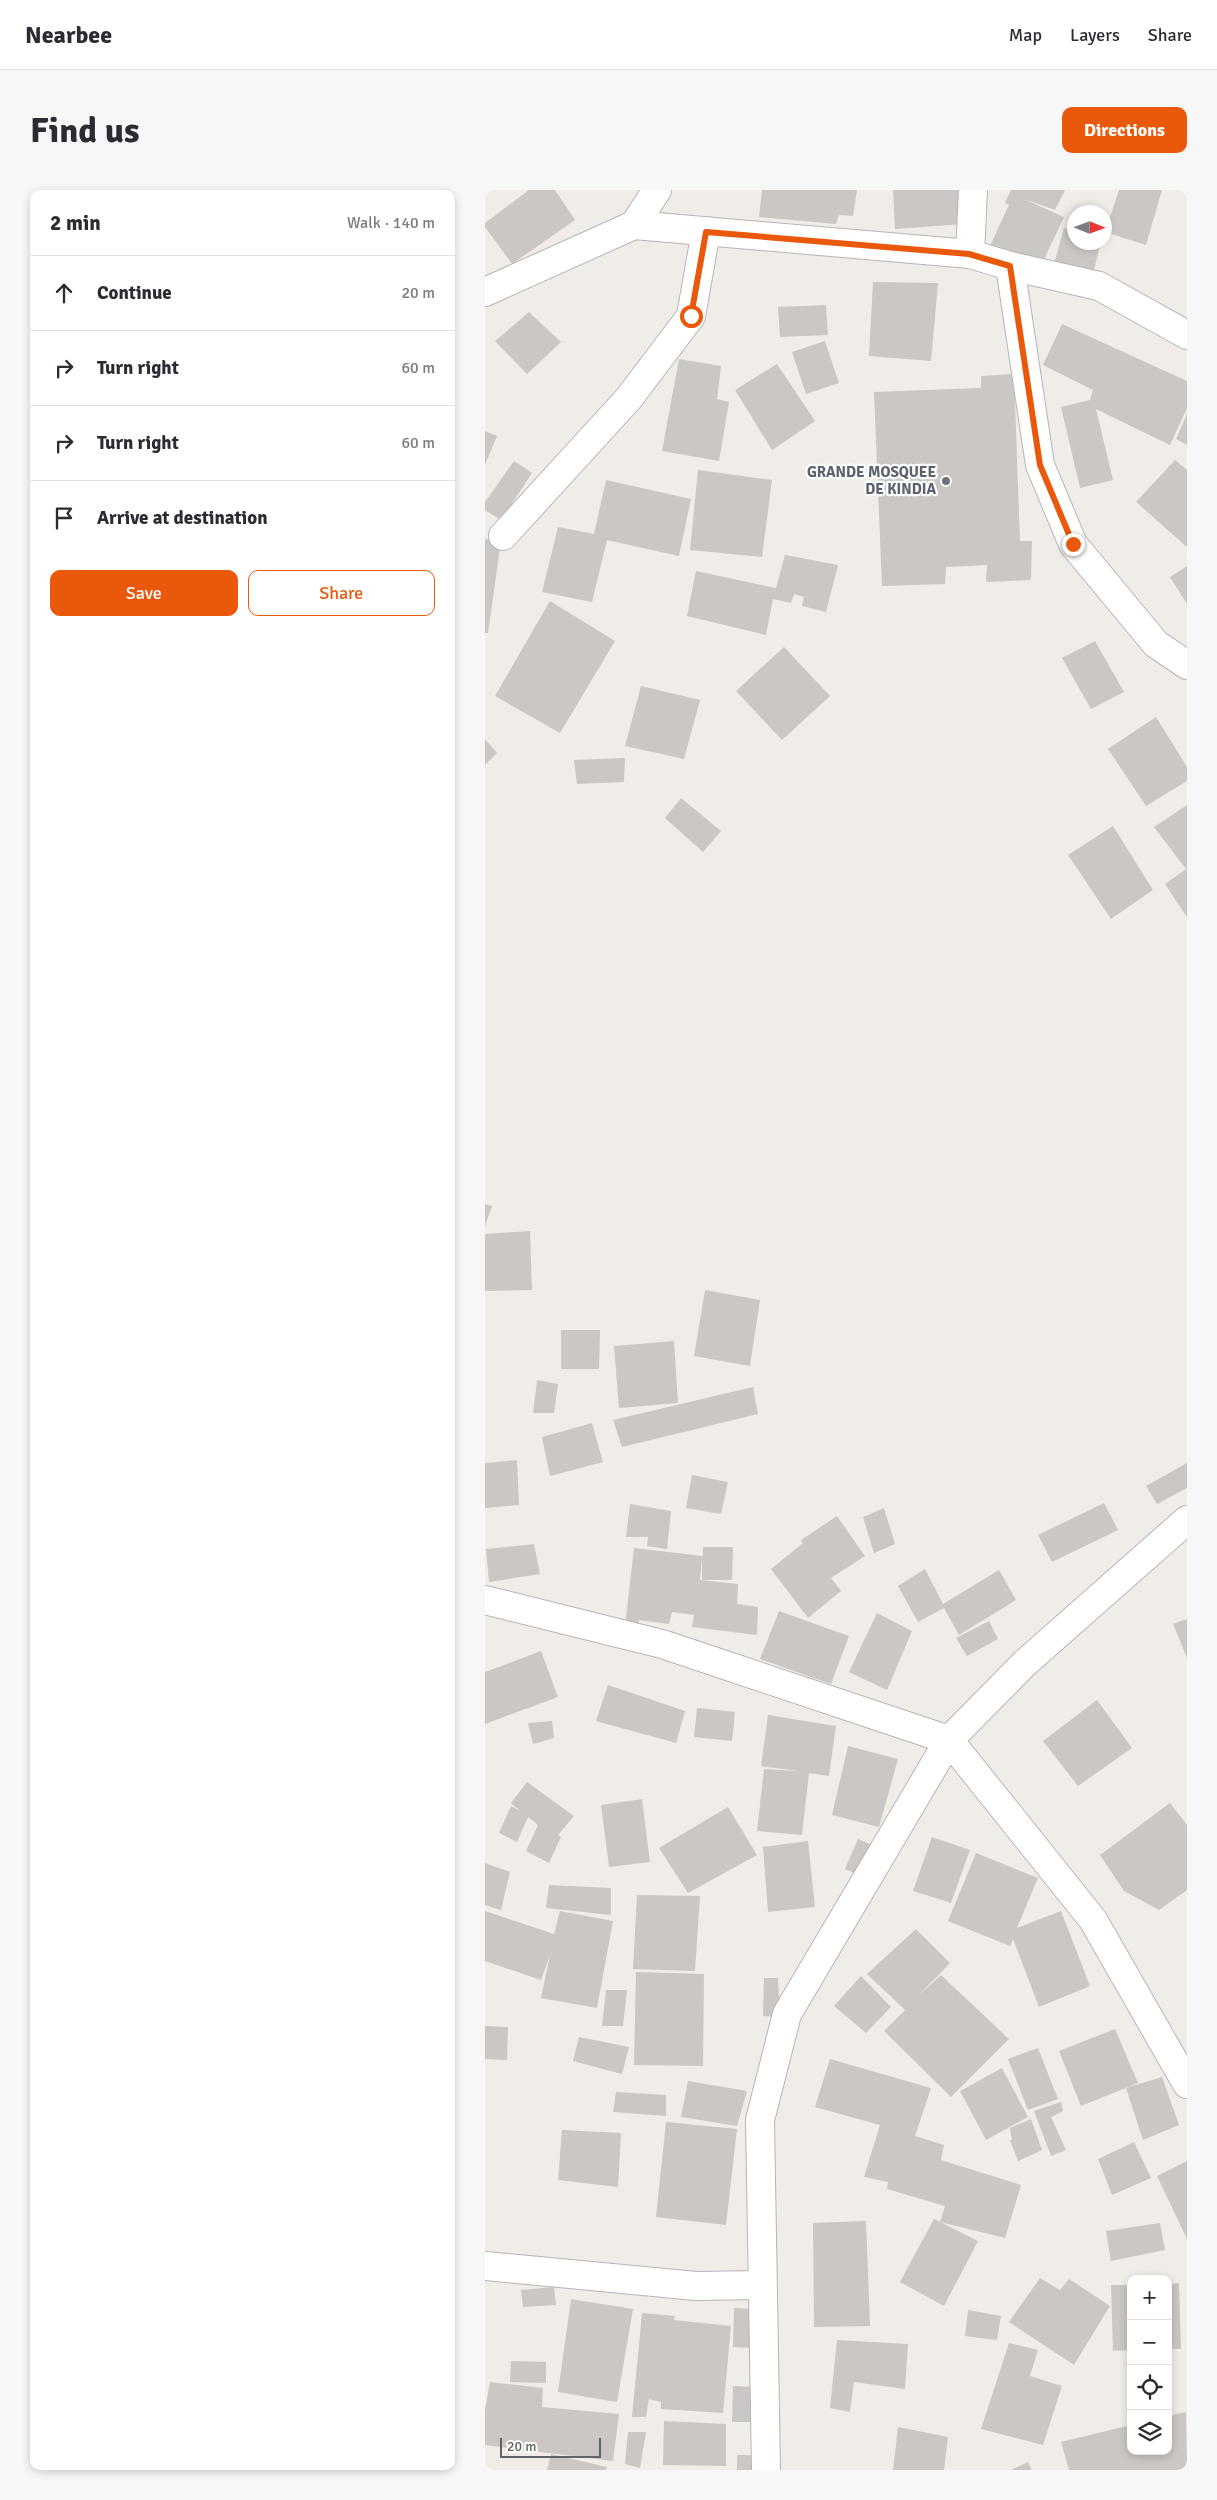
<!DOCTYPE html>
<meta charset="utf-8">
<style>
:root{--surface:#fff;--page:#f7f7f7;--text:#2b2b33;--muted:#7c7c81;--line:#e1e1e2;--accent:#ea580c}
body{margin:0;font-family:Signika,sans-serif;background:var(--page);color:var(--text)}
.controls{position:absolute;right:15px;bottom:15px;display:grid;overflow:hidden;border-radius:10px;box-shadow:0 2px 8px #0003}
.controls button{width:45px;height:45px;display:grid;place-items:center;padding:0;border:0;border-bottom:1px solid var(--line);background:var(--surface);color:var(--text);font:25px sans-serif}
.compass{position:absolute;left:582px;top:15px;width:45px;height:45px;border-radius:50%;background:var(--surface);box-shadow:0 2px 8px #0003;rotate:91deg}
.scale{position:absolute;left:15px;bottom:12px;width:101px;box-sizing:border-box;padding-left:5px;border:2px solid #5f6466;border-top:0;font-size:14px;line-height:18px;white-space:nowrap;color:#5f6466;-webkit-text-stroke:4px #fff;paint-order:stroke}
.stop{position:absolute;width:15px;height:15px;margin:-11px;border:4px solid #ea580c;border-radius:50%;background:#fff}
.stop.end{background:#ea580c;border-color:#fff;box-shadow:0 1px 5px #0008}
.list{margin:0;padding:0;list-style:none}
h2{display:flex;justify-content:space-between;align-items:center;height:65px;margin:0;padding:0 20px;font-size:21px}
h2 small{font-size:16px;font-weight:400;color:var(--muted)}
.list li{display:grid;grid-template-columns:32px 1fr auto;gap:15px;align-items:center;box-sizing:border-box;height:75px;padding:0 20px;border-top:1px solid var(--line)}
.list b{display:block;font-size:19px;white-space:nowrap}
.list em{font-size:16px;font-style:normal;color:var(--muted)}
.actions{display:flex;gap:10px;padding:15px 20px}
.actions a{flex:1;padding:11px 0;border:1px solid var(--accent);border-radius:10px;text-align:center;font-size:18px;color:var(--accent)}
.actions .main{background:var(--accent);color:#fff}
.icon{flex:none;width:28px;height:28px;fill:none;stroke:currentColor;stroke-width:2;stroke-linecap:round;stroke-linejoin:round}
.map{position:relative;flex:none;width:702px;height:2280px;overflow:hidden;border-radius:10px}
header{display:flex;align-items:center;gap:30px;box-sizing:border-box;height:70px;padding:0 25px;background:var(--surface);border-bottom:1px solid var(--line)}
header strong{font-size:24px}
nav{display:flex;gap:28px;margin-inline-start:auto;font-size:18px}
.intro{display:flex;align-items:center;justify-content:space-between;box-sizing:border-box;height:120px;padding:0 30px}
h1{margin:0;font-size:35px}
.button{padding:12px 22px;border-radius:10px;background:var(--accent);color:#fff;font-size:18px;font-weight:700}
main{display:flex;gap:30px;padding:0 30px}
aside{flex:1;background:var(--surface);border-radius:10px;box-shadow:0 2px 8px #0003}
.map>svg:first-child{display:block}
.building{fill:#cbc7c4}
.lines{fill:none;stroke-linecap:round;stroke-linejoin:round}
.minor-casing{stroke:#b2b6b8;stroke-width:30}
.minor{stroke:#fff;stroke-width:28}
.route{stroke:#ea580c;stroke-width:6}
.worship-dot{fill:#6b7280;stroke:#fff;stroke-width:2}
.labels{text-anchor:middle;stroke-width:4.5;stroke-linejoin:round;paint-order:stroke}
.worship-label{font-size:15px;font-weight:bold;fill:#5b616d;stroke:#fff;text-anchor:end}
</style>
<header>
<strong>Nearbee</strong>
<nav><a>Map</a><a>Layers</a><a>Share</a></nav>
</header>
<div class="intro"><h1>Find us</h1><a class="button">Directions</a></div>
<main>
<aside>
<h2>2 min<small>Walk · 140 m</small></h2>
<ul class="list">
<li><svg class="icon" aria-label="ahead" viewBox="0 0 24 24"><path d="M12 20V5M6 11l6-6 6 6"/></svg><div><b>Continue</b></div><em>20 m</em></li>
<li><svg class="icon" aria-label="right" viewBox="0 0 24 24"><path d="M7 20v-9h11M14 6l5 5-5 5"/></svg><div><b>Turn right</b></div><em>60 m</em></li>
<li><svg class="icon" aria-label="right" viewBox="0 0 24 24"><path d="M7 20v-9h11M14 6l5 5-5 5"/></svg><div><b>Turn right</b></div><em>60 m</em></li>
<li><svg class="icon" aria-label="arrive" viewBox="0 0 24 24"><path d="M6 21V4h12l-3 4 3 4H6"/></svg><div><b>Arrive at destination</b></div></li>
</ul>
<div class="actions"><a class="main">Save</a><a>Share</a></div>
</aside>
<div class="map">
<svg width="702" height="2280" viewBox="0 0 702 2280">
<rect width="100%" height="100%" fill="#f0ece8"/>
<g class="building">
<polygon points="44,0 70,0 90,30 27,74 0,37 0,33"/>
<polygon points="277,0 372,0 368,26 354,25 351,34 274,27"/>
<polygon points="408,0 476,0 478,34 410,39"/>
<polygon points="526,0 580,0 570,20 539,9 579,27 554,80 504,58 524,15 520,13"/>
<polygon points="634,0 677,0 661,55 620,42"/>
<polygon points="579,38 590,41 590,52 616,52 608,84 569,74"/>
<polygon points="388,92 453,93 446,171 384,166"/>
<polygon points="341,115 343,145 295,147 293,117"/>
<polygon points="44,122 76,152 42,184 10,151"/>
<polygon points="577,134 702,191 702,218 685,255 611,219 628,290 595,298 576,217 605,210 608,200 558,175"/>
<polygon points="340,151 354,193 321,204 307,162"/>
<polygon points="194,169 236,176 232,209 244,212 234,271 177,261"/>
<polygon points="292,174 330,231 287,260 250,200"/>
<polygon points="529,184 535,351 547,351 546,390 501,392 502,375 461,377 460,394 397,396 389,202 496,198 496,186"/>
<polygon points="702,224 702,255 691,249"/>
<polygon points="0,241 12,246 0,275"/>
<polygon points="690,270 702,280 702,357 651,312"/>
<polygon points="29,271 47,283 16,330 0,320 0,312"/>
<polygon points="213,280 287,290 277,367 205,360"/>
<polygon points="121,290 206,309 194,366 122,350 107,412 57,402 73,337 109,344"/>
<polygon points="0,349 16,351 3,443 0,443"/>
<polygon points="300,365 353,375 341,422 317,416 319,407 309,404 306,413 288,409 281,445 202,426 211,381 291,398"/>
<polygon points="702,376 702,414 685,387"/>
<polygon points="65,411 130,451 75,543 10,506"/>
<polygon points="610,451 639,502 606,519 577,468"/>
<polygon points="299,457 345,506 297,550 251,501"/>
<polygon points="156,496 215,510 199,569 140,556"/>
<polygon points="671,527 702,577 702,591 661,616 623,559"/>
<polygon points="0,549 12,563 0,575"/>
<polygon points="140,568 139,592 92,594 89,570"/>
<polygon points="196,608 236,641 218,662 180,628"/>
<polygon points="702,615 702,727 680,694 701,679 669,637"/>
<polygon points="628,636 668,700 626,729 583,665"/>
<polygon points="0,1014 7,1016 0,1036"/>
<polygon points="45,1041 47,1100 0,1101 0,1044"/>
<polygon points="220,1100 275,1110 265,1176 209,1166"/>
<polygon points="76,1140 115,1140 114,1179 76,1179"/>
<polygon points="189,1151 193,1213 134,1218 129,1156"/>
<polygon points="52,1190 73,1194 69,1223 48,1223"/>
<polygon points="268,1197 273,1224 137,1257 128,1230"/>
<polygon points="107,1233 118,1272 65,1286 57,1247"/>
<polygon points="32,1270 34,1315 0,1318 0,1273"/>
<polygon points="702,1273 702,1298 672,1314 661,1296"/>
<polygon points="207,1285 243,1292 236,1324 201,1318"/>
<polygon points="619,1313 633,1340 567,1372 553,1345"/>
<polygon points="145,1314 186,1321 182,1359 162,1356 163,1347 141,1347"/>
<polygon points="399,1318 410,1354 389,1363 378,1327"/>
<polygon points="352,1326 380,1366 346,1388 356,1401 323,1428 286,1379 318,1353 316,1350"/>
<polygon points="49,1354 55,1384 4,1392 1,1359"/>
<polygon points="218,1357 248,1357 247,1390 217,1390 217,1368 215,1390 253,1394 252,1414 273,1417 272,1445 207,1437 209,1425 187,1422 184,1434 154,1430 154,1439 140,1436 149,1358 218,1366"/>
<polygon points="440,1379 458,1414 514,1380 531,1410 474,1445 459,1418 433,1432 413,1396"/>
<polygon points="294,1421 364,1446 346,1494 275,1469"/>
<polygon points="392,1423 427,1441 402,1500 364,1482"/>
<polygon points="702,1429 702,1468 688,1434"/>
<polygon points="504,1431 513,1449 482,1466 471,1448"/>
<polygon points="56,1461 73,1507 0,1534 0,1482"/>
<polygon points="123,1495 200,1521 191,1553 111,1531"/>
<polygon points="612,1510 647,1558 593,1596 558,1551"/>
<polygon points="212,1518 250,1522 247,1551 209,1547"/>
<polygon points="283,1525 351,1536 344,1586 324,1583 317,1645 272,1641 279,1579 314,1581 276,1576"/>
<polygon points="67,1531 69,1548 48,1554 43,1533"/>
<polygon points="363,1556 413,1569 394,1637 347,1625"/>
<polygon points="42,1592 89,1626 73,1645 76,1647 64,1673 41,1661 53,1635 43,1627 32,1652 14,1643 26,1616 35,1621 26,1613"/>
<polygon points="157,1609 165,1672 124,1677 116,1615"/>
<polygon points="685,1613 702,1635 702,1700 674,1720 639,1701 615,1665"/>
<polygon points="243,1617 272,1665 203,1703 174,1658"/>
<polygon points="447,1647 485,1660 466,1713 428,1701"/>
<polygon points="373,1649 397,1659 381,1688 360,1679"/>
<polygon points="323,1651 330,1717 283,1722 278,1657"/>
<polygon points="491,1663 553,1688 532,1738 576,1721 605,1796 554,1817 528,1749 525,1756 463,1731"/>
<polygon points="0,1673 25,1682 16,1720 0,1715"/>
<polygon points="64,1695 126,1698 126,1725 61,1718"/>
<polygon points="152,1705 215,1706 210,1781 148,1779"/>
<polygon points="0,1721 69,1744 75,1721 128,1731 112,1818 56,1808 65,1765 56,1790 0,1771"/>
<polygon points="431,1739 465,1773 433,1806 456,1785 524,1849 466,1907 399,1841 420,1820 382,1784"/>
<polygon points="151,1782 219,1784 218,1876 149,1875"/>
<polygon points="376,1786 406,1817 381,1843 349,1816"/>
<polygon points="279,1788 293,1788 295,1827 278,1826"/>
<polygon points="121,1800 142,1800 138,1836 117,1836"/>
<polygon points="0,1836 23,1837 22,1870 0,1869"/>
<polygon points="630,1839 653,1893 596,1916 574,1861"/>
<polygon points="94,1847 144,1857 137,1884 88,1871"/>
<polygon points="553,1858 573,1909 543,1920 523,1869"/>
<polygon points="345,1869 446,1898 430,1946 459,1955 456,1970 536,1995 520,2048 455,2032 460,2016 402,1999 403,1992 379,1987 395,1935 330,1917"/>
<polygon points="517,1878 543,1927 501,1950 475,1901"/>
<polygon points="677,1887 694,1935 658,1950 641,1898"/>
<polygon points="203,1891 262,1901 252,1936 196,1927"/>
<polygon points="131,1902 181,1905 181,1926 128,1922"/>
<polygon points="576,1912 578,1921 566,1927 581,1960 566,1966 549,1921"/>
<polygon points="546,1929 557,1960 533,1971 525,1950 527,1950 525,1938"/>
<polygon points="181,1932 252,1939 241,2035 171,2027"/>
<polygon points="77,1940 136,1943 133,1997 73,1990"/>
<polygon points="649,1952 666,1988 627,2005 613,1969"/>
<polygon points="702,1971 702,2049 672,1986"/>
<polygon points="449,2029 493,2051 459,2116 415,2092"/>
<polygon points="381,2031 385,2136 329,2137 328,2033"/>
<polygon points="675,2033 680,2060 626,2071 621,2041"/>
<polygon points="555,2088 575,2100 584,2089 625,2116 589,2175 524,2132"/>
<polygon points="694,2093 696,2159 683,2159 683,2094"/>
<polygon points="626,2095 646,2095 646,2160 628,2161"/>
<polygon points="69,2097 71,2115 38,2117 36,2100"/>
<polygon points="86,2109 148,2119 132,2212 73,2202"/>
<polygon points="249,2118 267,2119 266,2158 248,2157"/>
<polygon points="483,2120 516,2126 512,2150 480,2146"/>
<polygon points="157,2123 190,2126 189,2130 246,2136 238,2223 176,2219 176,2212 164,2209 161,2227 147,2227"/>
<polygon points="352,2150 423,2154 420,2199 369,2192 365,2222 345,2218"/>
<polygon points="524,2153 553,2160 545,2186 577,2196 558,2255 496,2239"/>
<polygon points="26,2171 61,2172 61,2193 25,2192"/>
<polygon points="5,2192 58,2198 57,2217 134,2224 128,2271 0,2255 0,2220"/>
<polygon points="248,2196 272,2197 271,2232 247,2232"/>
<polygon points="701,2222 702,2280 584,2280 576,2252 646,2235 646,2261 683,2261 683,2226"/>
<polygon points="179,2231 241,2234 241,2276 178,2275"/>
<polygon points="413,2237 463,2247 459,2280 408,2280"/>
<polygon points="143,2242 161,2242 155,2278 140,2274"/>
<polygon points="66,2264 122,2277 121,2280 62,2280"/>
<rect x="252" y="2265" width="21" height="15"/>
<polygon points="543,2272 547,2280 526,2280"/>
</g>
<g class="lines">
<g class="minor-casing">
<g id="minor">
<polyline points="149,35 485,64 525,76 614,96 702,145"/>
<polyline points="485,64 488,0"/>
<polyline points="525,76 555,275 588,354 671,454 702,475"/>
<polyline points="0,102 149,35 172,0"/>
<polyline points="18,346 144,208 206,126 221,41"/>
<polyline points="0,1410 177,1454 464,1550 608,1730 702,1894"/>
<polyline points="0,2076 211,2096 277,2095"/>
<polyline points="281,2280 275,1930 302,1824 464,1550 540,1473 702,1330"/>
</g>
</g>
<use href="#minor" class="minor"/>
</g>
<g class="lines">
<polyline class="route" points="206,126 221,42 484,64 525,76 555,275 588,354"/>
</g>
<circle class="worship-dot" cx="461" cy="291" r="5"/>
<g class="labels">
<g class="worship-label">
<text x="451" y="287">GRANDE MOSQUEE<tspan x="451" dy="17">DE KINDIA</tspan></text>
</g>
</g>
</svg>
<div class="controls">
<button>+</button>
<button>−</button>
<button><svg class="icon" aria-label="locate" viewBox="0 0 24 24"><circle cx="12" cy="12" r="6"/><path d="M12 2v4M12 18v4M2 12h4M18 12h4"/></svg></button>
<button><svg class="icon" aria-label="layers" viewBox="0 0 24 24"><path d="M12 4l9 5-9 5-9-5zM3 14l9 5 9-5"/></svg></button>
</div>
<svg class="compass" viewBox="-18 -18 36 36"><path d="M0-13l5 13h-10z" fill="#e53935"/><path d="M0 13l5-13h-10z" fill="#7c7c81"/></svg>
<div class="scale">20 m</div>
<div class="stop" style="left:206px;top:126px"></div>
<div class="stop end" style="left:588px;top:354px"></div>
</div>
</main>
